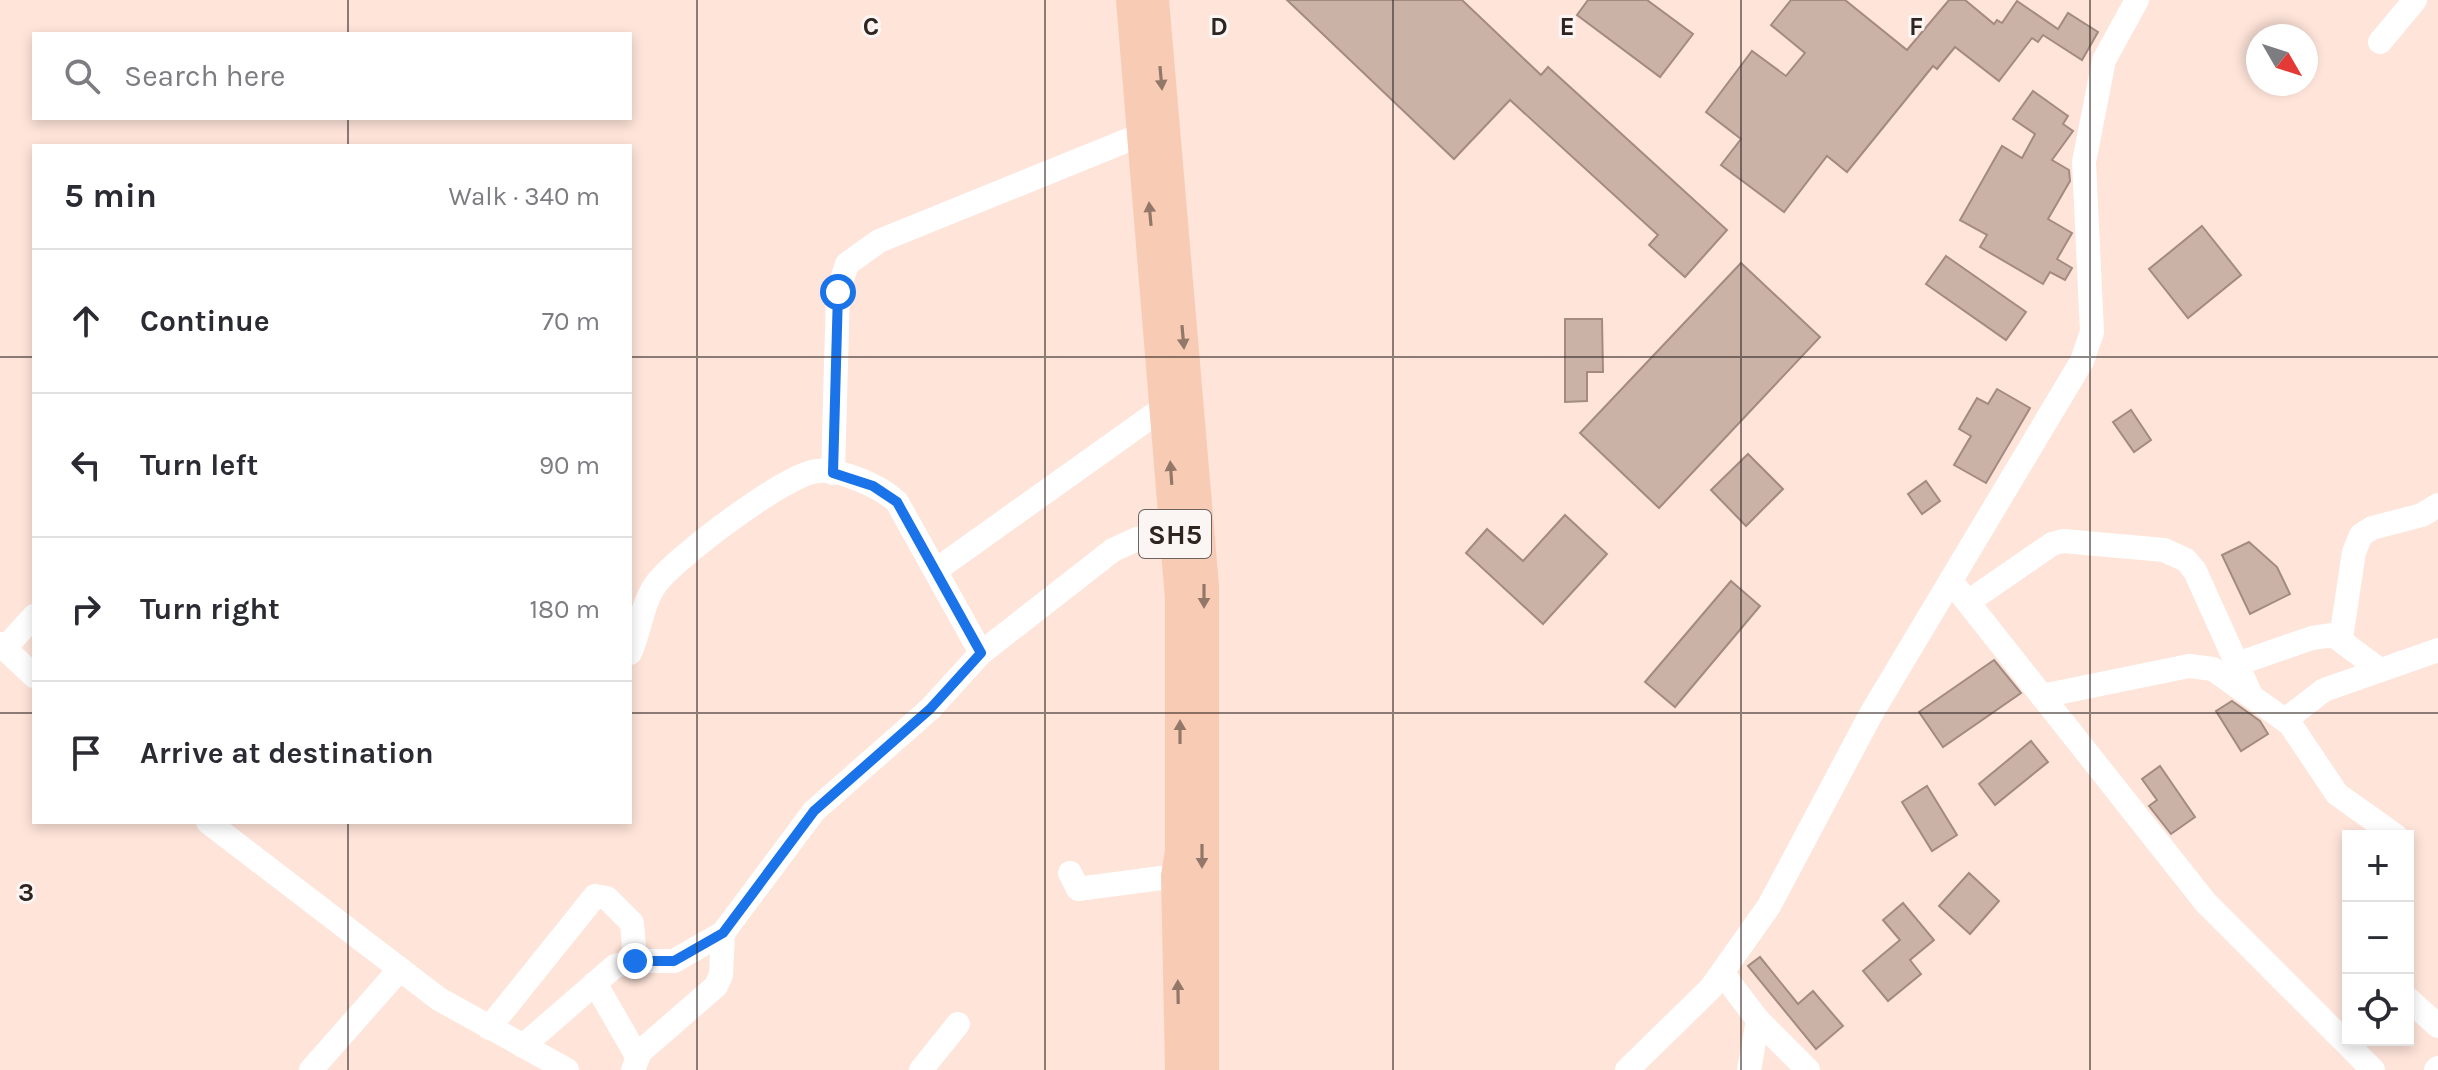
<!DOCTYPE html>
<meta charset="utf-8">
<style>
:root{--surface:#fff;--page:#f2f2f3;--text:#2b2b33;--muted:#7c7c81;--line:#e1e1e2}
body{margin:0;font-family:Karla,sans-serif;background:var(--page);color:var(--text)}
.controls{position:absolute;right:24px;bottom:24px;display:grid;overflow:hidden;border-radius:0px;box-shadow:0 4px 12px #0003}
.controls button{width:72px;height:72px;display:grid;place-items:center;padding:0;border:0;border-bottom:2px solid var(--line);background:var(--surface);color:var(--text);font:40px sans-serif}
.compass{position:absolute;left:2246px;top:24px;width:72px;height:72px;border-radius:50%;background:var(--surface);box-shadow:0 4px 12px #0003;rotate:129deg}
.stop{position:absolute;width:24px;height:24px;margin:-18px;border:6px solid #1a73e8;border-radius:50%;background:#fff}
.stop.end{background:#1a73e8;border-color:#fff;box-shadow:0 2px 8px #0008}
.list{margin:0;padding:0;list-style:none}
h2{display:flex;justify-content:space-between;align-items:center;height:104px;margin:0;padding:0 32px;font-size:34px}
h2 small{font-size:26px;font-weight:400;color:var(--muted)}
.list li{display:grid;grid-template-columns:52px 1fr auto;gap:24px;align-items:center;box-sizing:border-box;height:144px;padding:0 32px;border-top:2px solid var(--line)}
.list b{display:block;font-size:30px;white-space:nowrap}
.list em{font-size:26px;font-style:normal;color:var(--muted)}
.icon{flex:none;width:44px;height:44px;fill:none;stroke:currentColor;stroke-width:2;stroke-linecap:round;stroke-linejoin:round}
.map{position:relative;flex:none;width:2438px;height:1070px;overflow:hidden}
.search{position:absolute;background:var(--surface);box-shadow:0 4px 12px #0003;left:32px;top:32px;width:600px;height:88px;display:flex;align-items:center;gap:20px;box-sizing:border-box;padding:0 28px;border-radius:0px;color:var(--muted);font-size:30px}
.panel{position:absolute;background:var(--surface);box-shadow:0 4px 12px #0003;left:32px;top:144px;width:600px;height:680px;border-radius:0px}
.map>svg:first-child{display:block}
.building{fill:#cbb2a7;stroke:#a38b81;stroke-width:2}
.lines{fill:none;stroke-linecap:round;stroke-linejoin:round}
.minor{stroke:#fff;stroke-width:24}
.major{stroke:#f8ccb4;stroke-width:30}
.oneway{fill:#93786a}
.route{stroke:#1a73e8;stroke-width:10}
.grid{fill:none;stroke:#2e2420;stroke-width:2;stroke-opacity:0.55}
.labels{text-anchor:middle;stroke-width:6;stroke-linejoin:round;paint-order:stroke}
.shield{fill:#fbf6f4;stroke:#6c6360;stroke-width:2}
.shield-label{font-size:28px;font-weight:bold;fill:#2e2420}
.grid-label{font-size:26px;text-anchor:middle;font-weight:bold;fill:#2e2420;stroke:#fbf6f4;stroke-width:6;stroke-linejoin:round;paint-order:stroke}
</style>
<div class="map">
<svg width="2438" height="1070" viewBox="0 0 2438 1070">
<rect width="100%" height="100%" fill="#fee4d9"/>
<g class="building">
<polygon points="1287,0 1462,0 1541,75 1548,67 1727,230 1685,277 1649,245 1658,235 1510,100 1454,159"/>
<polygon points="1588,0 1647,0 1693,34 1660,77 1577,15"/>
<polygon points="1791,0 1845,0 1907,50 1949,0 1965,0 1994,24 1997,20 2002,23 2017,1 2058,29 2068,13 2098,32 2082,60 2043,35 2038,42 2032,38 1999,81 1955,47 1937,69 1933,66 1847,172 1827,156 1784,212 1721,165 1741,139 1706,112 1752,51 1786,76 1805,53 1771,25"/>
<polygon points="2033,91 2068,116 2063,124 2073,131 2052,160 2069,170 2070,181 2048,219 2072,233 2057,259 2072,268 2065,280 2050,272 2043,284 1980,247 1987,235 1960,220 2002,146 2022,158 2035,134 2013,119"/>
<polygon points="2202,226 2241,275 2188,318 2149,269"/>
<polygon points="1946,256 2026,312 2006,340 1926,284"/>
<polygon points="1741,263 1820,337 1659,508 1580,433"/>
<polygon points="1565,319 1602,319 1603,372 1587,372 1587,401 1565,402"/>
<polygon points="1997,389 2030,408 1986,483 1954,465 1971,436 1959,429 1977,398 1988,404"/>
<polygon points="2131,410 2151,440 2134,452 2113,422"/>
<polygon points="1748,454 1783,489 1746,526 1711,490"/>
<polygon points="1926,481 1940,501 1922,514 1908,494"/>
<polygon points="1565,515 1607,554 1543,624 1466,553 1487,529 1523,561"/>
<polygon points="2249,542 2277,567 2290,594 2250,614 2222,555"/>
<polygon points="1731,581 1760,606 1675,707 1645,682"/>
<polygon points="1994,660 2021,693 1943,747 1919,712"/>
<polygon points="2232,701 2260,721 2268,734 2241,751 2216,711"/>
<polygon points="2031,741 2048,762 1995,805 1979,784"/>
<polygon points="2160,766 2195,817 2171,834 2149,806 2157,800 2142,779"/>
<polygon points="1927,786 1957,835 1932,851 1902,802"/>
<polygon points="1969,873 1999,901 1970,934 1939,906"/>
<polygon points="1903,903 1934,940 1910,960 1921,974 1888,1001 1863,971 1900,940 1883,920"/>
<polygon points="1760,957 1798,1004 1813,991 1843,1026 1816,1049 1748,966"/>
</g>
<g class="lines">
<g class="minor">
<polyline points="2380,42 2415,0"/>
<polyline points="833,473 838,292 847,264 879,241 1143,134"/>
<polyline points="936,570 1166,406"/>
<polyline points="1951,581 2206,903 2373,1070"/>
<polyline points="1968,602 2052,544 2063,541 2164,550 2186,560 2195,571 2250,693"/>
<polyline points="2341,638 2354,552 2361,535 2372,528 2422,515 2438,505"/>
<polyline points="0,644 34,676"/>
<polyline points="5,648 34,616"/>
<path d="M630,653C640,631 642,603 656,584C676,557 786,474 817,471C841,469 880,486 897,502L981,653"/>
<polyline points="2237,664 2312,638 2333,635 2380,670"/>
<polyline points="2042,696 2189,666 2213,669 2290,724 2337,794 2396,836"/>
<polyline points="2285,720 2324,690 2438,650"/>
<polyline points="208,822 439,999 567,1070"/>
<polyline points="1070,873 1078,889 1176,876"/>
<polyline points="1723,974 1758,1020 1749,1070"/>
<polyline points="595,983 637,1056"/>
<polyline points="2408,999 2438,1026"/>
<polyline points="1758,1020 1808,1070"/>
<polyline points="489,1028 595,896 607,898 632,923 635,961"/>
<polyline points="523,1046 615,966 635,961 674,961 723,933"/>
<polyline points="311,1070 400,969"/>
<polyline points="633,1070 640,1052 716,986 721,975 723,933 814,811 930,709 981,653 1113,550 1137,539 1175,534"/>
<polyline points="921,1070 958,1024"/>
<polyline points="1627,1070 1711,988 1769,906 1871,714 2082,361 2092,332 2084,162 2104,60 2137,0"/>
<polyline points="2436,1070 2438,1068"/>
</g>
<g class="major">
<polyline points="1131,0 1180,599 1180,851 1176,876 1180,1070"/>
<polyline points="1154,0 1204,586 1204,1070"/>
</g>
</g>
<defs><path id="oneway-solid" d="M-6-.8H1V-3.2L6.5 0L1 3.2V.8H-6Z" transform="scale(2)"/></defs>
<g class="oneway">
<use href="#oneway-solid" transform="translate(1161 78) rotate(85)"/>
<use href="#oneway-solid" transform="translate(1150 214) rotate(-95)"/>
<use href="#oneway-solid" transform="translate(1183 337) rotate(85)"/>
<use href="#oneway-solid" transform="translate(1171 473) rotate(-94)"/>
<use href="#oneway-solid" transform="translate(1204 596) rotate(90)"/>
<use href="#oneway-solid" transform="translate(1180 732) rotate(-90)"/>
<use href="#oneway-solid" transform="translate(1202 856) rotate(90)"/>
<use href="#oneway-solid" transform="translate(1178 992) rotate(-91)"/>
</g>
<g class="lines">
<polyline class="route" points="635,961 674,961 723,933 814,811 930,709 981,653 897,502 873,486 833,473 838,292"/>
</g>
<path class="grid" d="M348,0V34M697,0V1070M1045,0V1070M1393,0V1070M1741,0V1070M2090,0V1070M348,118V146M0,357H34M630,357H2438M0,713H34M630,713H2438M348,822V1070"/>
<g class="labels">
<rect class="shield" x="1139" y="510" width="72" height="48" rx="6"/>
<g class="shield-label">
<text x="1175" y="544">SH5</text>
</g>
</g>
<g class="grid-label">
<text x="871" y="35">C</text>
<text x="1219" y="35">D</text>
<text x="1567" y="35">E</text>
<text x="1916" y="35">F</text>
<text x="26" y="901">3</text>
</g>
</svg>
<div class="controls">
<button>+</button>
<button>−</button>
<button><svg class="icon" aria-label="locate" viewBox="0 0 24 24"><circle cx="12" cy="12" r="6"/><path d="M12 2v4M12 18v4M2 12h4M18 12h4"/></svg></button>
</div>
<svg class="compass" viewBox="-18 -18 36 36"><path d="M0-13l5 13h-10z" fill="#e53935"/><path d="M0 13l5-13h-10z" fill="#7c7c81"/></svg>
<div class="stop" style="left:838px;top:292px"></div>
<div class="stop end" style="left:635px;top:961px"></div>
<div class="search"><svg class="icon" aria-label="search" viewBox="0 0 24 24"><circle cx="10" cy="10" r="6"/><path d="M15 15l6 6"/></svg>Search here</div>
<section class="panel">
<h2>5 min<small>Walk · 340 m</small></h2>
<ul class="list">
<li><svg class="icon" aria-label="ahead" viewBox="0 0 24 24"><path d="M12 20V5M6 11l6-6 6 6"/></svg><div><b>Continue</b></div><em>70 m</em></li>
<li><svg class="icon" aria-label="left" viewBox="0 0 24 24"><path d="M17 20v-9H6M10 6l-5 5 5 5"/></svg><div><b>Turn left</b></div><em>90 m</em></li>
<li><svg class="icon" aria-label="right" viewBox="0 0 24 24"><path d="M7 20v-9h11M14 6l5 5-5 5"/></svg><div><b>Turn right</b></div><em>180 m</em></li>
<li><svg class="icon" aria-label="arrive" viewBox="0 0 24 24"><path d="M6 21V4h12l-3 4 3 4H6"/></svg><div><b>Arrive at destination</b></div></li>
</ul>
</section>
</div>
